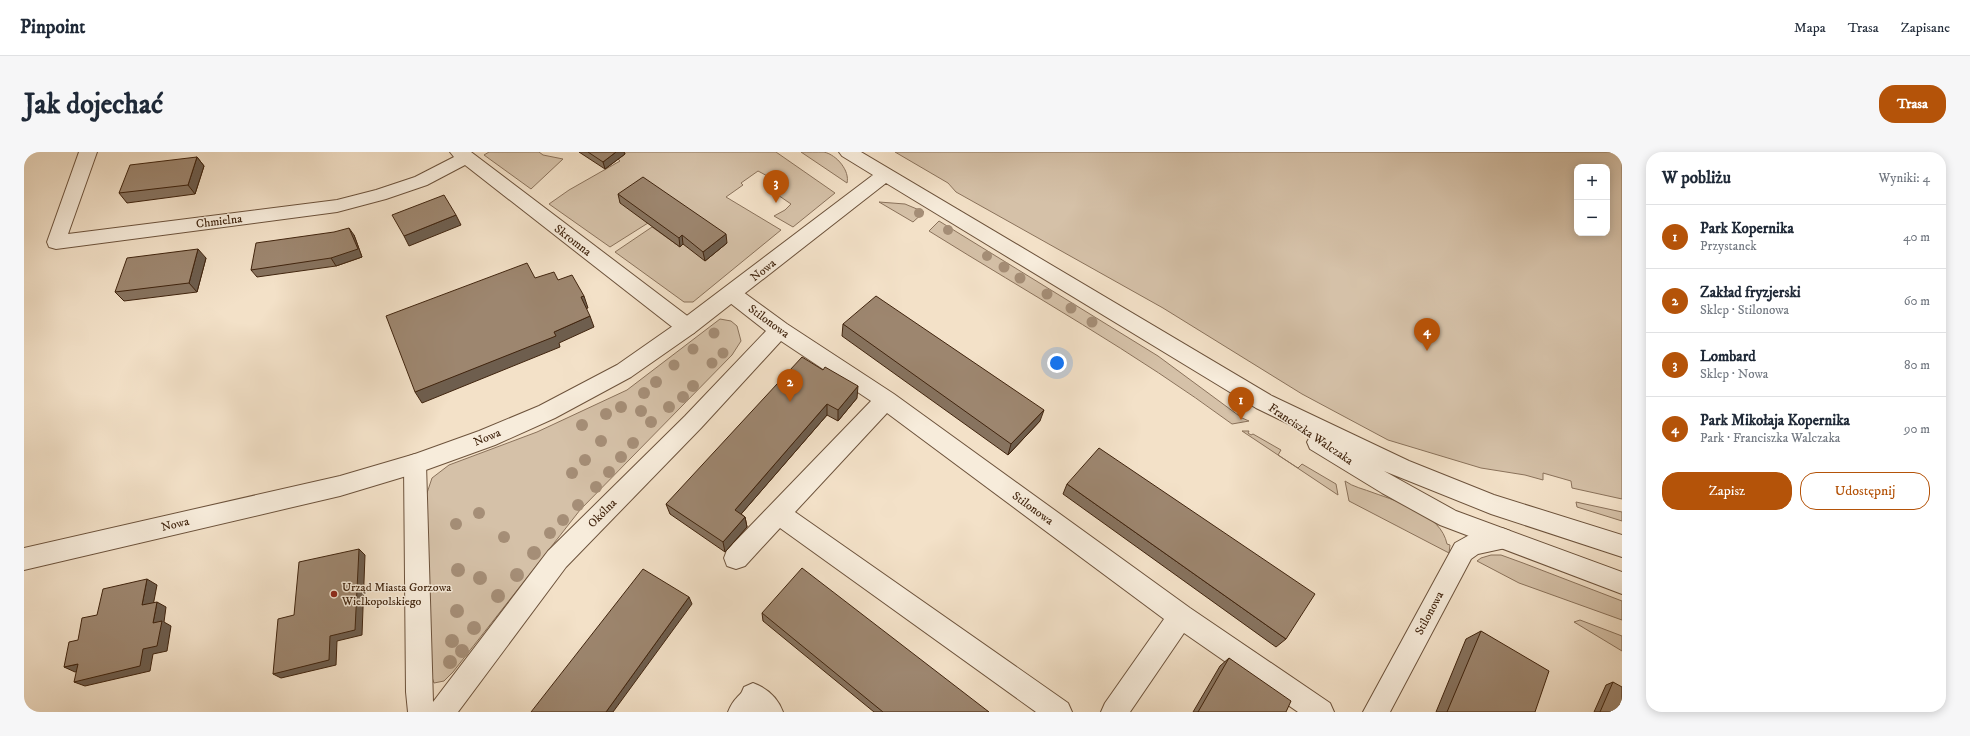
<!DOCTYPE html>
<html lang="pl">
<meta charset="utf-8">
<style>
:root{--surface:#fff;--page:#f6f6f7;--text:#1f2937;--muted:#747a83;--line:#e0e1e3;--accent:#b45309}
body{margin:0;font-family:"IM FELL DW Pica",serif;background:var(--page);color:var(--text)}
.controls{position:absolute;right:12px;top:12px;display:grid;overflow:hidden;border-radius:8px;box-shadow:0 2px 10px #0003}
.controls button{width:36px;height:36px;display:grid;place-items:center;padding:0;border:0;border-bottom:1px solid var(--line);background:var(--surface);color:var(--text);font:20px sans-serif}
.you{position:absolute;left:1033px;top:211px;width:14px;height:14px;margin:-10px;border:3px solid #fff;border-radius:50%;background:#1a73e8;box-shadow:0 0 0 6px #1a73e833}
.badge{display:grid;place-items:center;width:26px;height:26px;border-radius:50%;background:var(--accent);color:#fff;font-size:13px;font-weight:700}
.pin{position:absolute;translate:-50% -33px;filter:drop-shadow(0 1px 2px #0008)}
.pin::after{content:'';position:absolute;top:21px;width:14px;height:12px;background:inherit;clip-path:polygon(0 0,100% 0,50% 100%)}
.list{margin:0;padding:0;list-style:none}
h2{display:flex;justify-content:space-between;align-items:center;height:52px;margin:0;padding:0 16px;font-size:17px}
h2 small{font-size:13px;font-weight:400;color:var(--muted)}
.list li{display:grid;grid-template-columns:26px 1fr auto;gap:12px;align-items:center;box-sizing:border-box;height:64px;padding:0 16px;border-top:1px solid var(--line)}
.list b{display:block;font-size:15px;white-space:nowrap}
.list p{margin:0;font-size:13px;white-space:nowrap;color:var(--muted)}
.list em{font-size:13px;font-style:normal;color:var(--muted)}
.actions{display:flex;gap:8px;padding:12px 16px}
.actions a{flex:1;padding:9px 0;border:1px solid var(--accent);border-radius:16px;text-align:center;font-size:14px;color:var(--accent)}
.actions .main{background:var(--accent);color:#fff}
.map{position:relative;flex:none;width:1598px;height:560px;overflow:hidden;border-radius:16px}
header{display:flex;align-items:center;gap:24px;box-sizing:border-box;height:56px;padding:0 20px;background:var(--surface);border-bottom:1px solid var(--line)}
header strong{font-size:19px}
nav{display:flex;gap:22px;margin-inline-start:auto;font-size:14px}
.intro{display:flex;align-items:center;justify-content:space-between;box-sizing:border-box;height:96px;padding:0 24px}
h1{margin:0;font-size:28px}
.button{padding:10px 18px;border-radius:16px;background:var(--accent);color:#fff;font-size:14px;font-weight:700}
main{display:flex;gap:24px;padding:0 24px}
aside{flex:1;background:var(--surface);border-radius:16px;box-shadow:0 2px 10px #0003}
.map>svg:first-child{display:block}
.green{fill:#d5c1a8;stroke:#8a725b;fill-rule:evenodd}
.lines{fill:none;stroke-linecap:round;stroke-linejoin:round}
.service-casing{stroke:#6d533c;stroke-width:2}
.minor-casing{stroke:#6d533c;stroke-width:2}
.tertiary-casing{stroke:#6d533c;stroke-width:2}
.service{fill:#f7ecdb;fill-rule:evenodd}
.minor{fill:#f7ecdb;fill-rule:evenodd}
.tertiary{fill:#f7ecdb;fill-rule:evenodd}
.tree{fill:#a58e77}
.wall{fill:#87735f;stroke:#40240e}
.shaded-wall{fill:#6e5e4e;stroke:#40240e}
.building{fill:#9d866f;stroke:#40240e}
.poi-dot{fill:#8f2418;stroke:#f7ecdb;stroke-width:1.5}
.labels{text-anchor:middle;stroke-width:3;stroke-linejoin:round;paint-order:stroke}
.street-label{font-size:12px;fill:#40240e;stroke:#f7ecdb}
.poi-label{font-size:12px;fill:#40240e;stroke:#f7ecdb;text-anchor:start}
</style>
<header>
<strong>Pinpoint</strong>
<nav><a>Mapa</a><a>Trasa</a><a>Zapisane</a></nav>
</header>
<div class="intro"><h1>Jak dojechać</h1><a class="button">Trasa</a></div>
<main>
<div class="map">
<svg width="1598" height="560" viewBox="0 0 1598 560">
<rect width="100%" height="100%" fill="#f3e1c8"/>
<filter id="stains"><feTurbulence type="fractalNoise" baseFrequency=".005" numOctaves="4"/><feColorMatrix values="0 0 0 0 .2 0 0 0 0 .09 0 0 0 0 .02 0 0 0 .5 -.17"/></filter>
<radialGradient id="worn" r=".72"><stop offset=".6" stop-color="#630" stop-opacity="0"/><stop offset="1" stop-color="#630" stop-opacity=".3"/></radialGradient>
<g class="green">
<polygon points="465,0 515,0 519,3 539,7 507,37 460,3"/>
<polygon points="598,0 752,0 811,41 769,75 750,64 761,58 767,52 751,41 758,35 749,27 734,19 717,31 719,33 702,45 757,78 669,150 660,150 591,100 628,75 656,95 624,71 586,95 525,52 545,38 596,9 594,7"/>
<path d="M777,0C784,0 793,0 800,0C813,3 826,19 823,31Z"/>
<path d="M871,0H1598V347L1548,336L1547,329L1519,321V328L1501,323L1457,316L1364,288L1278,242L1139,156L932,40L924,31ZM1553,15H1583V81H1553Z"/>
<polygon points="855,50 881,52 900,60 889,70"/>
<path d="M915,69L1134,204L1218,266L1225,269L1208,272C1112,201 1006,142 905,79Z"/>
<polygon points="696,167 707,169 713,174 717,189 708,203 556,358 429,520 420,529 410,531 406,519 402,344 408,326 425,313 513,280 603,238"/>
<polygon points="1218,279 1225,279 1224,281 1227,283 1229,282 1257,298 1254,303 1274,316 1278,312 1312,332 1314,343"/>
<path d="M1321,329C1329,335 1340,337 1350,341C1375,350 1417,362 1423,392L1426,393L1425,401L1325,349Z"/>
<polygon points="1552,350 1598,360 1598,369 1553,355"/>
<polygon points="1467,403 1477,403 1499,411 1598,449 1598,468 1495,431 1453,409 1457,406"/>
<polygon points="1556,468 1598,484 1598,499 1550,470"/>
</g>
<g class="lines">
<g class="service-casing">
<path id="service" d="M729,534L736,537L739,544L736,551L728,560H704C708,549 718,538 729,534Z"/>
</g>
<g class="minor-casing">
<g id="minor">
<polygon points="55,0 73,0 44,82 313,48 352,38 391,25 430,5 426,0 447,0 670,169 673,175 670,181 663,183 656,181 441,13 403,33 362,47 313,60 32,97 25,95 23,90"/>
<polygon points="708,135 715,137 763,172 870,242 1166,456 1306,551 1310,560 1274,560 1160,481 1106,560 1077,560 1081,551 1140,467 863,261 771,360 1044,551 1048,560 1012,560 756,376 721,414 712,417 703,414 700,406 703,398 847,249 757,189 677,276 542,415 434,560 384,560 382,540 380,312 383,305 391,302 399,305 402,312 409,550 524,399 661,264 742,179 701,147 698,142 701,137"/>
<polygon points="1478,376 1486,379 1490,387 1486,395 1454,402 1447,407 1366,560 1339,560 1431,391 1449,381"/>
<path d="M729,531C743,536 754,546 759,560H727L720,553L716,544L720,535Z"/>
</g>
</g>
<g class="tertiary-casing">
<polygon id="tertiary" points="815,0 837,0 1248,244 1385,309 1470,343 1598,383 1598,405 1467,362 1360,319 1432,359 1598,420 1598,442 1416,373 1358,341 1286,297 1283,290 1287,283 1232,256 862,31 670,181 607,225 531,266 471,293 399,319 316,344 0,418 0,396 316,324 391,302 455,279 515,254 593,213 656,169 849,23 818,4"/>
</g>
<use href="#service" class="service"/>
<use href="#minor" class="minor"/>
<use href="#tertiary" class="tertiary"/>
</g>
<g class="tree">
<circle cx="895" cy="61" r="5"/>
<circle cx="924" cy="78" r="5"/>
<circle cx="963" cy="104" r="5"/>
<circle cx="980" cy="115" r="5.5"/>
<circle cx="996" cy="126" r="5.5"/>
<circle cx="1023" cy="142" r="5.5"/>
<circle cx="1047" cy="156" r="5.5"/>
<circle cx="1068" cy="170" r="5.5"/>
<circle cx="690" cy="181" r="5.5"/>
<circle cx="669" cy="197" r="5.5"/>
<circle cx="699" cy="201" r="5.5"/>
<circle cx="688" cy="211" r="5.5"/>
<circle cx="650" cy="213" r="5.5"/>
<circle cx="632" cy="230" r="6"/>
<circle cx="669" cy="234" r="6"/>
<circle cx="620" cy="241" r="6"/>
<circle cx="659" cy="245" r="6"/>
<circle cx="597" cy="255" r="6"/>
<circle cx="645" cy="255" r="6"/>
<circle cx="617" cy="259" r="6"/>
<circle cx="582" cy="262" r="6"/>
<circle cx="627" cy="270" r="6"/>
<circle cx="558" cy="273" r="6"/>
<circle cx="577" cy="289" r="6"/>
<circle cx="609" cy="291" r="6"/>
<circle cx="597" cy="305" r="6"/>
<circle cx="561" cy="308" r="6"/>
<circle cx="585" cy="320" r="6"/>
<circle cx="548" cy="321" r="6"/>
<circle cx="572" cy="335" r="6"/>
<circle cx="554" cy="353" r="6"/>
<circle cx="455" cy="361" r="6"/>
<circle cx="539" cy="368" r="6"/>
<circle cx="432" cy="372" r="6"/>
<circle cx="526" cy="381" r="6"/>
<circle cx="480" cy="385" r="6"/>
<circle cx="510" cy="401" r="7"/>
<circle cx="434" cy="418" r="7"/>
<circle cx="493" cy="423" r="7"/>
<circle cx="456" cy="426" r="7"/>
<circle cx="474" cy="444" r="7"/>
<circle cx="433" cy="459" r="7"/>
<circle cx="450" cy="476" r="7"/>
<circle cx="428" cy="489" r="7"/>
<circle cx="438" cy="499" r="7"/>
<circle cx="426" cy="510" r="7"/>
</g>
<g class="wall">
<polygon points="555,0 600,0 601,2 581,17"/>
<polygon points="173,5 180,14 171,42 103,51 95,41"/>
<polygon points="594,42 703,91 681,109 659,92 656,95 596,51"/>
<polygon points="330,83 338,105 312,114 233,125 227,118"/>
<polygon points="182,106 173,140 100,149 91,140"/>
<polygon points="819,172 1016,269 984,303 818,184"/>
<polygon points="799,218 833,246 814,269 803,263 717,362 721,365 723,375 701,400 646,362 642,352"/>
<polygon points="1043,332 1262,487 1252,495 1039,342"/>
<polygon points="738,461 965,560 850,560 739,469"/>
<polygon points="1457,479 1511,560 1412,560 1442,487"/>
<polygon points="1205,506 1262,560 1169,560 1196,514"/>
<polygon points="1589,530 1598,560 1570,560 1582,533"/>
</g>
<g class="shaded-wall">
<polygon points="592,0 600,0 601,2 581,17 579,10"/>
<polygon points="173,5 180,14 171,42 164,33"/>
<polygon points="432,63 437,73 385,94 380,84"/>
<polygon points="325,76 330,83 338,105 312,114 307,106"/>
<polygon points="702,82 703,91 681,109 679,100"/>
<polygon points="658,83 659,92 656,95 655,86"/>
<polygon points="174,97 182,106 173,140 165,131"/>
<polygon points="560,144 564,156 561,157 557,145"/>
<polygon points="566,164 570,175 535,191 536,195 398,251 391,240 530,180"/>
<polygon points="834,234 833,246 814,269 814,258"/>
<polygon points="803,252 803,263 712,368 711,358"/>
<polygon points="1020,258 1016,269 984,303 987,292"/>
<polygon points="721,365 723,375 701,400 699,390"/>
<polygon points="335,397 341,403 338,483 313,489 312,513 257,526 249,522"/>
<polygon points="123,427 133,433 128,459 118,453"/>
<polygon points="665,445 668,452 589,560 582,560"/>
<polygon points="133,450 142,455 140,470 147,474 143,499 129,502 126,519 61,534 50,530 119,497 129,471"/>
<polygon points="54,512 65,517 51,520 40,515"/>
</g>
<g class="building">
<polygon points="564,0 592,0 579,10"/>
<polygon points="173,5 164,33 95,41 106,13"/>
<polygon points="619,25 702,82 679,100 658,83 655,86 594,42"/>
<polygon points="420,43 432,63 380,84 368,63"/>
<polygon points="325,76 334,97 307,106 227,118 232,91 310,80"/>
<polygon points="174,97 165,131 91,140 103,106"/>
<polygon points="503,111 511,126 530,120 534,128 548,123 560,144 557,145 566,164 530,180 532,184 391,240 362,164"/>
<polygon points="852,144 1020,258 987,292 819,172"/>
<polygon points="778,205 799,218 801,215 834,234 814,258 803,252 711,358 721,365 699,390 642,352"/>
<polygon points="1075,296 1291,442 1262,487 1043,332"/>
<polygon points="335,397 331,478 306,484 305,508 249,522 254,467 270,463 275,410"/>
<polygon points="778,416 965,560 859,560 738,461"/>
<polygon points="619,417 665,445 582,560 507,560"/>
<polygon points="123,427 118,453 133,450 129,471 138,469 133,494 119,497 116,514 50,530 54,512 40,515 45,490 54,488 58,466 73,463 79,437"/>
<polygon points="1457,479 1525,519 1511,560 1423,560"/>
<polygon points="1205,506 1267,549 1262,560 1174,560"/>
<polygon points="1589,530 1598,535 1598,560 1576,560"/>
</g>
<circle class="poi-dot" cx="310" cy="442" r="4"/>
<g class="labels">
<g class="street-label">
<text transform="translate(195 69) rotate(-7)" y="4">Chmielna</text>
<text transform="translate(549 88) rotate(38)" y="4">Skromna</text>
<text transform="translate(739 118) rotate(-38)" y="4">Nowa</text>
<text transform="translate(745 169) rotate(36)" y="4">Stilonowa</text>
<text transform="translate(1287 282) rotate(34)" y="4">Franciszka Walczaka</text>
<text transform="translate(463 285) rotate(-22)" y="4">Nowa</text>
<text transform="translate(1009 356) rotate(36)" y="4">Stilonowa</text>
<text transform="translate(578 361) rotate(-45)" y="4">Okólna</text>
<text transform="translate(151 372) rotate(-13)" y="4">Nowa</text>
<text transform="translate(1405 461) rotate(-62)" y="4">Stilonowa</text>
</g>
<g class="poi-label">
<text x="318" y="439">Urząd Miasta Gorzowa<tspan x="318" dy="14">Wielkopolskiego</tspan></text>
</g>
</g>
<rect width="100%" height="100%" filter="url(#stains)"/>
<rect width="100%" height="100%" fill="url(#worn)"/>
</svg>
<div class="controls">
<button>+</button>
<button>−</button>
</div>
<div class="you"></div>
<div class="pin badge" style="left:1217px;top:268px">1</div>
<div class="pin badge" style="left:766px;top:250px">2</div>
<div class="pin badge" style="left:752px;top:51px">3</div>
<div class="pin badge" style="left:1403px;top:199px">4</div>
</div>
<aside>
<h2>W pobliżu<small>Wyniki: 4</small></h2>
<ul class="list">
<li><span class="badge">1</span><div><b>Park Kopernika</b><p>Przystanek</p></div><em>40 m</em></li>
<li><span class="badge">2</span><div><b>Zakład fryzjerski</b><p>Sklep · Stilonowa</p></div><em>60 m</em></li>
<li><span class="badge">3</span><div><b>Lombard</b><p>Sklep · Nowa</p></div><em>80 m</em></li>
<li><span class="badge">4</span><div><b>Park Mikołaja Kopernika</b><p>Park · Franciszka Walczaka</p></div><em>90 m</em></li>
</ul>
<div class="actions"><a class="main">Zapisz</a><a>Udostępnij</a></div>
</aside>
</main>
